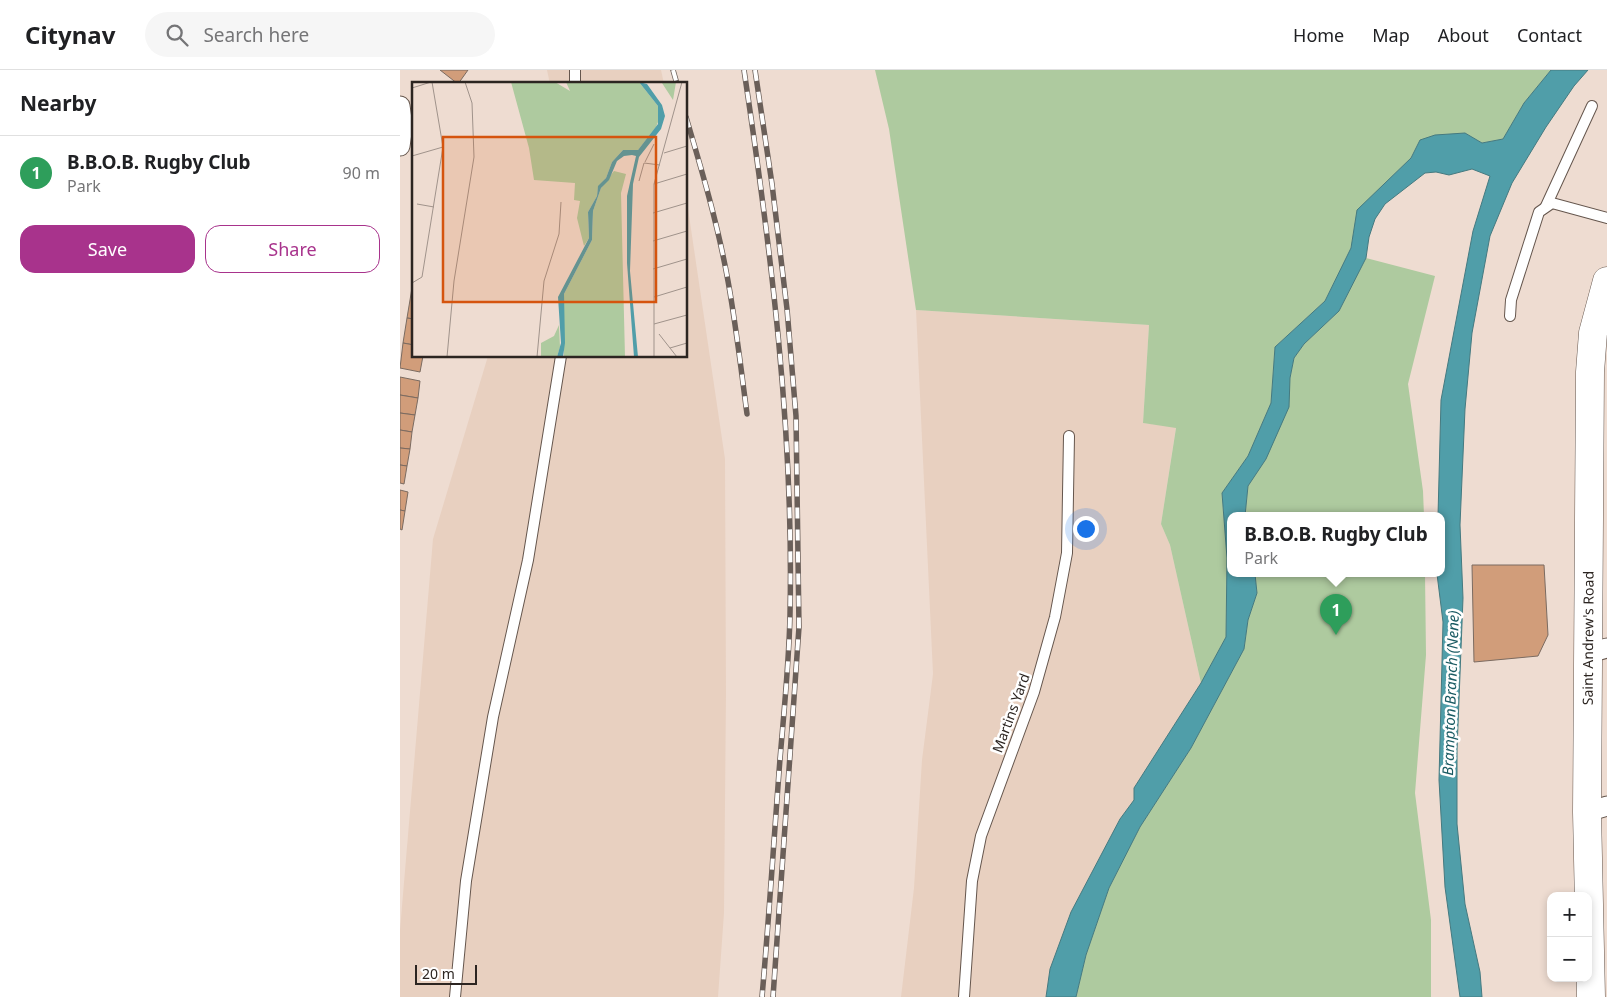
<!DOCTYPE html>
<meta charset="utf-8">
<style>
:root{--surface:#fff;--page:#f6f6f6;--text:#202124;--muted:#757577;--line:#e0e0e0;--accent:#a8338c}
body{margin:0;font-family:"Noto Sans",sans-serif;background:var(--page);color:var(--text)}
.controls{position:absolute;right:15px;bottom:15px;display:grid;overflow:hidden;border-radius:10px;box-shadow:0 2px 8px #0003}
.controls button{width:45px;height:45px;display:grid;place-items:center;padding:0;border:0;border-bottom:1px solid var(--line);background:var(--surface);color:var(--text);font:25px sans-serif}
.scale{position:absolute;left:15px;bottom:12px;width:62px;box-sizing:border-box;padding-left:5px;border:2px solid #2c2521;border-top:0;font-size:14px;line-height:18px;white-space:nowrap;color:#2c2521;-webkit-text-stroke:4px #fff;paint-order:stroke}
.you{position:absolute;left:685px;top:458px;width:18px;height:18px;margin:-12px;border:4px solid #fff;border-radius:50%;background:#1a73e8;box-shadow:0 0 0 8px #1a73e833}
.badge{display:grid;place-items:center;width:32px;height:32px;border-radius:50%;background:var(--accent);color:#fff;font-size:16px;font-weight:700}
.pin{position:absolute;translate:-50% -41px;filter:drop-shadow(0 1px 2px #0008)}
.pin::after{content:'';position:absolute;top:26px;width:18px;height:15px;background:inherit;clip-path:polygon(0 0,100% 0,50% 100%)}
.popup{position:absolute;left:827px;top:442px;width:218px;height:65px;box-sizing:border-box;display:grid;place-content:center;border-radius:10px;background:var(--surface);filter:drop-shadow(0 1px 4px #0005);font-size:16px;white-space:nowrap;color:var(--muted)}
.popup b{font-size:19px;color:var(--text)}
.popup::after{content:'';position:absolute;left:50%;top:100%;margin-left:-10px;border:10px solid transparent;border-top-color:var(--surface)}
.list{margin:0;padding:0;list-style:none}
h2{display:flex;justify-content:space-between;align-items:center;height:65px;margin:0;padding:0 20px;font-size:21px}
h2 small{font-size:16px;font-weight:400;color:var(--muted)}
.list li{display:grid;grid-template-columns:32px 1fr auto;gap:15px;align-items:center;box-sizing:border-box;height:75px;padding:0 20px;border-top:1px solid var(--line)}
.list b{display:block;font-size:19px;white-space:nowrap}
.list p{margin:0;font-size:16px;white-space:nowrap;color:var(--muted)}
.list em{font-size:16px;font-style:normal;color:var(--muted)}
.actions{display:flex;gap:10px;padding:15px 20px}
.actions a{flex:1;padding:11px 0;border:1px solid var(--accent);border-radius:15px;text-align:center;font-size:18px;color:var(--accent)}
.actions .main{background:var(--accent);color:#fff}
.icon{flex:none;width:28px;height:28px;fill:none;stroke:currentColor;stroke-width:2;stroke-linecap:round;stroke-linejoin:round}
.map{position:relative;flex:none;width:1207px;height:927px;overflow:hidden}
header{display:flex;align-items:center;gap:30px;box-sizing:border-box;height:70px;padding:0 25px;background:var(--surface);border-bottom:1px solid var(--line)}
header strong{font-size:24px}
nav{display:flex;gap:28px;margin-inline-start:auto;font-size:18px}
.search{width:350px;height:45px;background:var(--page);display:flex;align-items:center;gap:12px;box-sizing:border-box;padding:0 18px;border-radius:28px;color:var(--muted);font-size:19px}
main{display:flex}
aside{flex:1;background:var(--surface)}
.map>svg:first-child{display:block}
.built{fill:#e8d0c0}
.green{fill:#aeca9f}
.water{fill:#509ea9;stroke:#457a80}
.building{fill:#d19d7a;stroke:#7b6b61}
.lines{fill:none;stroke-linecap:round;stroke-linejoin:round}
.service-casing{stroke:#65564d;stroke-width:12}
.minor-casing{stroke:#65564d;stroke-width:21}
.primary-casing{stroke:#65564d;stroke-width:29}
.service{stroke:#fff;stroke-width:10}
.minor{stroke:#fff;stroke-width:19}
.primary{stroke:#fff;stroke-width:28}
.rail-casing{stroke:#6a5f59;stroke-width:5.5}
.rail{stroke:#fff;stroke-width:4;stroke-dasharray:11;stroke-linecap:butt}
.labels{text-anchor:middle;stroke-width:5;stroke-linejoin:round;paint-order:stroke}
.street-label{font-size:14px;fill:#2c2521;stroke:#fff}
.water-label{font-size:15px;font-style:italic;fill:#1a5b63;stroke:#fff}
.inset-road{fill:none;stroke:#a0938b;stroke-width:1}
.view{fill:#d5540e;fill-opacity:0.15;stroke:#d5540e;stroke-width:2.5}
.inset-edge{fill:none;stroke:#2c2521;stroke-width:2.5}
</style>
<header>
<strong>Citynav</strong>
<div class="search"><svg class="icon" aria-label="search" viewBox="0 0 24 24"><circle cx="10" cy="10" r="6"/><path d="M15 15l6 6"/></svg>Search here</div>
<nav><a>Home</a><a>Map</a><a>About</a><a>Contact</a></nav>
</header>
<main>
<aside>
<h2>Nearby<small></small></h2>
<ul class="list">
<li><span class="badge" style="background:#2e9e5b">1</span><div><b>B.B.O.B. Rugby Club</b><p>Park</p></div><em>90 m</em></li>
</ul>
<div class="actions"><a class="main">Save</a><a>Share</a></div>
</aside>
<div class="map">
<svg width="1207" height="927" viewBox="0 0 1207 927">
<rect width="100%" height="100%" fill="#eedcd1"/>
<g class="built">
<polygon points="147,0 261,0 264,14 150,14"/>
<polygon points="286,125 325,389 326,623 324,843 318,927 0,927 0,860 33,469 88,286 286,286"/>
<polygon points="516,240 749,255 743,353 776,357 761,454 770,475 801,613 734,718 734,730 720,749 671,842 650,899 646,927 501,927 514,818 522,690 533,604"/>
</g>
<g class="green">
<polygon points="475,0 1151,0 1124,33 1103,69 1082,73 1065,63 1020,70 1011,88 958,140 951,178 925,231 875,277 871,333 848,386 822,423 827,488 826,567 801,613 770,475 761,454 776,358 743,353 749,255 516,240 489,59"/>
<polygon points="966,188 1035,206 1008,314 1023,421 1024,446 845,446 848,416 866,389 890,308 894,288 904,274 939,241"/>
<polygon points="855,504 1025,504 1026,585 1015,723 1031,850 1031,927 676,927 686,885 709,818 740,757 791,678 844,579 848,550 857,523"/>
</g>
<polygon class="water" points="1151,0 1188,0 1174,16 1146,57 1112,113 1090,166 1072,263 1065,339 1060,455 1063,528 1057,680 1057,754 1065,834 1080,902 1082,927 1060,927 1045,817 1039,710 1043,552 1037,504 1041,504 1041,446 1038,446 1041,330 1073,161 1090,106 1072,99 1049,105 1036,102 1025,103 985,134 975,149 969,167 966,188 939,241 904,274 894,288 890,308 889,337 866,389 848,416 845,446 831,446 831,504 855,504 857,523 848,550 844,579 791,678 740,757 709,818 686,885 676,927 646,927 650,899 671,842 720,749 734,730 734,718 801,613 826,567 827,488 822,423 848,386 871,333 875,277 925,231 951,178 957,140 1011,88 1020,70 1035,65 1065,63 1082,73 1103,69 1124,33"/>
<g class="building">
<polygon points="40,0 68,0 58,14"/>
<polygon points="14,205 14,224 11,224"/>
<polygon points="11,224 14,224 14,249 7,248"/>
<polygon points="7,248 14,249 14,275 3,273"/>
<polygon points="3,273 14,275 14,286 23,286 20,302 0,298"/>
<polygon points="0,307 20,311 18,328 0,325"/>
<polygon points="0,325 18,328 15,345 0,343"/>
<polygon points="0,343 15,345 12,362 0,360"/>
<polygon points="0,360 12,362 10,379 0,378"/>
<polygon points="0,378 10,379 7,396 0,395"/>
<polygon points="0,395 7,396 4,414 0,413"/>
<polygon points="0,420 8,422 5,441 0,440"/>
<polygon points="0,440 5,441 2,460 0,459"/>
<polygon points="1072,495 1144,495 1148,565 1138,586 1074,592"/>
</g>
<g class="lines">
<g class="service-casing">
<g id="service">
<polyline points="175,0 175,14"/>
<polyline points="1146,136 1192,36"/>
<polyline points="1110,246 1111,230 1139,142 1152,133 1207,148"/>
<polyline points="55,927 66,811 93,647 128,490 161,286"/>
<polyline points="564,927 572,811 581,766 634,622 655,547 667,483 669,366"/>
</g>
</g>
<g class="minor-casing">
<g id="minor">
<polyline points="0,36 3,56 0,76"/>
<polyline points="1189,583 1207,578"/>
<polyline points="1187,742 1207,736"/>
</g>
</g>
<g class="primary-casing">
<g id="primary">
<path id="s1" d="M1191,927L1187,742L1190,302L1193,263L1207,211"/>
</g>
</g>
<use href="#service" class="service"/>
<use href="#minor" class="minor"/>
<use href="#primary" class="primary"/>
<g class="rail-casing">
<g id="rail">
<polyline points="273,0 277,14"/>
<path d="M344,0C371,180 394,362 390,545C389,593 384,641 380,689C374,768 369,848 362,927"/>
<polyline points="355,0 372,114 387,239 396,346 399,557 373,927"/>
<path d="M286,47C302,101 318,155 328,211C336,255 341,299 347,344"/>
</g>
</g>
<use href="#rail" class="rail"/>
</g>
<g class="labels">
<g class="street-label">
<text dy="5" stroke="none"><textPath href="#s1" startOffset="359">Saint Andrew's Road</textPath></text>
<text transform="translate(611 643) rotate(-70)" y="5">Martins Yard</text>
</g>
<g class="water-label">
<text transform="translate(1051 623) rotate(-88)" y="5">Brampton Branch (Nene)</text>
</g>
</g>
<g transform="translate(12 12)">
<rect width="275" height="275" fill="#eedcd1"/>
<path d="M99,0H143L158,9L154,0H227L246,24L248,35L244,45L226,68H211L200,80L194,96L186,105L185,114L176,130L177,156L172,164L165,136L168,119L162,118L163,101L122,98L117,66ZM249,0H264L261,18L250,1ZM202,89L214,92L209,111L213,275H152V212L180,158L181,129L189,106ZM147,243L148,265L145,275H129V261L142,254Z" fill="#aeca9f"/>
<path d="M227,0L235,2L250,23L253,34L249,47L227,75L221,102L218,189L226,275H222L215,181V114L224,74L220,73L212,74L205,79L197,98L189,106L181,129L180,158L152,212L153,261L151,275H145L149,261L146,215L177,156L176,130L185,114L186,104L194,96L200,80L211,68H226L246,42V24Z" fill="#509ea9"/>
<path class="inset-road" d="M0,6L19,0M252,71L275,64M0,74L31,65M233,80L242,62M227,99L232,81L248,83M242,102L275,92M5,122L22,125M241,131L275,121M241,159L275,149M241,187L275,177M0,201L10,195L31,65L20,0M242,215L275,205M242,242L275,233M247,252L265,275M258,266L275,261M35,275L42,199L62,75L60,21L53,0M125,275L132,199L147,152L149,120M242,275V102L270,0"/>
<path class="view" d="M31,55H244V220H31Z"/>
<rect width="275" height="275" class="inset-edge"/>
</g>
</svg>
<div class="controls">
<button>+</button>
<button>−</button>
</div>
<div class="scale">20 m</div>
<div class="you"></div>
<div class="pin badge" style="left:936px;top:565px;background:#2e9e5b">1</div>
<div class="popup"><b>B.B.O.B. Rugby Club</b>Park</div>
</div>
</main>
